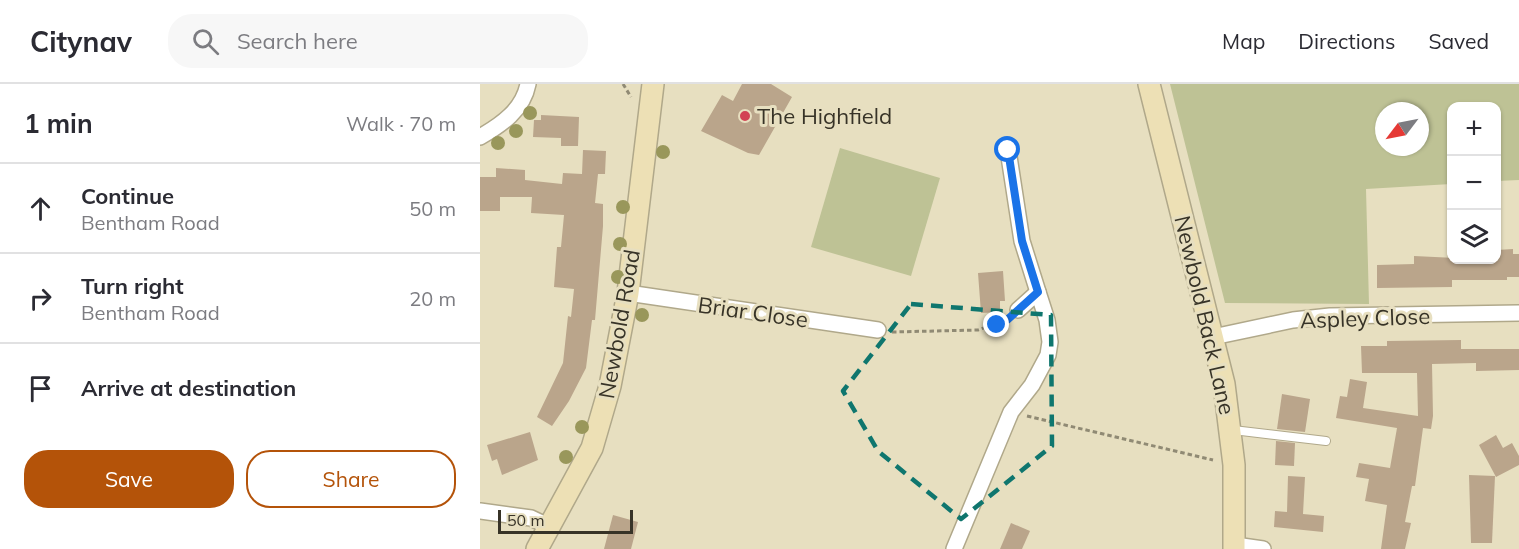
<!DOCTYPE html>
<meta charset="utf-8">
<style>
:root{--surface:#fff;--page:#f7f7f7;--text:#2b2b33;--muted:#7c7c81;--line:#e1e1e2;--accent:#b45309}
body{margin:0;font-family:Mulish,sans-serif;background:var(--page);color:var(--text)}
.controls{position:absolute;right:18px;top:18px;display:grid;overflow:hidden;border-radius:12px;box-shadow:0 2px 4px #0004}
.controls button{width:54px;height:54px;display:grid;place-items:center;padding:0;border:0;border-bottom:2px solid var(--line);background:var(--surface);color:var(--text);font:30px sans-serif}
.compass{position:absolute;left:895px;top:18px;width:54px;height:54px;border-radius:50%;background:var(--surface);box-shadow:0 2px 4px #0004;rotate:238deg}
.scale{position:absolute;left:18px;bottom:15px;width:135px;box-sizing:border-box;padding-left:6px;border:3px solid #373327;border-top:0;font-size:16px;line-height:21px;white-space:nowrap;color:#373327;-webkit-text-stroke:4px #e7dfc0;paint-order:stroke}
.stop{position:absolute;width:18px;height:18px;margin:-14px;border:4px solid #1a73e8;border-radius:50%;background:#fff}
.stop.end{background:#1a73e8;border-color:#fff;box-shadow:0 2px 6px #0008}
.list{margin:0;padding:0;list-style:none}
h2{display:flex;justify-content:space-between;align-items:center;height:78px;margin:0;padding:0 24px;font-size:26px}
h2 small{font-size:20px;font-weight:400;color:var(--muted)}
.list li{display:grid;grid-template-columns:39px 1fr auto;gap:18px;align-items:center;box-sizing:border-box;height:90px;padding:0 24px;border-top:2px solid var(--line)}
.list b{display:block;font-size:22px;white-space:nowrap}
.list p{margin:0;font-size:20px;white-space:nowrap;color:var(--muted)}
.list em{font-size:20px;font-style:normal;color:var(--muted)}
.actions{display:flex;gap:12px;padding:18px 24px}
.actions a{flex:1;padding:14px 0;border:2px solid var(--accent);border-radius:24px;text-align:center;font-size:21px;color:var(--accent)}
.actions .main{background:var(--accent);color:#fff}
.icon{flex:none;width:33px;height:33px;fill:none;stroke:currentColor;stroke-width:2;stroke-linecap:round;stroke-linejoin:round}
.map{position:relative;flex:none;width:1039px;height:465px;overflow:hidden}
header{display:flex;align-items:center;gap:36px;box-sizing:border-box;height:84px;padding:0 30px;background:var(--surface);border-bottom:2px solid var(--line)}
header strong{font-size:28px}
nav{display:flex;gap:33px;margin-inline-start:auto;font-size:21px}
.search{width:420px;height:54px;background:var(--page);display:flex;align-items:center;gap:15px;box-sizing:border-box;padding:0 21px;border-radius:24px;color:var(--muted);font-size:22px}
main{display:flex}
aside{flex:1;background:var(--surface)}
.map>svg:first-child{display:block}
.green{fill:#bec295;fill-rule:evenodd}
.building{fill:#baa58b}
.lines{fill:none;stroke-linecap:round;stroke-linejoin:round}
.lane-casing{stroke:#b0a88a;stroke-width:10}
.street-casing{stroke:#b0a88a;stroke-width:18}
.secondary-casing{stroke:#b0a88a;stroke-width:24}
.path{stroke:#908a74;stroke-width:3;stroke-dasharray:4.5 3;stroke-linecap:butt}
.lane{stroke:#fff;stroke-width:8}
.street{stroke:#fff;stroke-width:15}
.secondary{stroke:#ede0b5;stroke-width:21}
.tree{fill:#99975b}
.route{stroke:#1a73e8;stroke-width:8}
.marked{fill:none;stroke:#0f766e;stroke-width:4.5;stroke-dasharray:12 8;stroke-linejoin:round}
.poi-dot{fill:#d24254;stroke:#e7dfc0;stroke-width:2}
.labels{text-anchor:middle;stroke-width:6;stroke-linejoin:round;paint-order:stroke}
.poi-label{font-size:22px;fill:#373327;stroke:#e7dfc0;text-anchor:start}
.street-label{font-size:22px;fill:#373327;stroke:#e7dfc0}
</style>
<header>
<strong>Citynav</strong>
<div class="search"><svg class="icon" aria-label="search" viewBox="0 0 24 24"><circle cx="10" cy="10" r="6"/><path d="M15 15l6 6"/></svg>Search here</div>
<nav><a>Map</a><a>Directions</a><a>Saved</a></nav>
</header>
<main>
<aside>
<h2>1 min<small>Walk · 70 m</small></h2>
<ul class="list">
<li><svg class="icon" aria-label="ahead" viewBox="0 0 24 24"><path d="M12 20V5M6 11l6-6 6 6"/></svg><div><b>Continue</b><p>Bentham Road</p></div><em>50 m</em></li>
<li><svg class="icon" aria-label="right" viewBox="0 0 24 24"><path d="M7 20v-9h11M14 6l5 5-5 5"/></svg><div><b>Turn right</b><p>Bentham Road</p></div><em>20 m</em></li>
<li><svg class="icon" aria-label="arrive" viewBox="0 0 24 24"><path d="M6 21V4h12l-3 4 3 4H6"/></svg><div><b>Arrive at destination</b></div></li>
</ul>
<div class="actions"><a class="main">Save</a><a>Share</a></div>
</aside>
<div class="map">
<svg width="1039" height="465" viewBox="0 0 1039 465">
<rect width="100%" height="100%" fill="#e7dfc0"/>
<g class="green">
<path d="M690,0H1039V96L1017,97L1016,22H972L971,100L886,105L889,220L745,219ZM904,27H940V63H904Z"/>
<polygon points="360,64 460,94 431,192 331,163"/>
</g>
<g class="building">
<polygon points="262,0 291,0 312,13 279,71 268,69 221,47 242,11 253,17"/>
<polygon points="61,31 99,33 98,62 81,62 81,54 53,53 54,36 61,36"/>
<polygon points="103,66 126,67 125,90 118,90 115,119 123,120 123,142 115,236 112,236 106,284 89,317 72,342 57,333 83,279 88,232 91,233 94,205 74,203 77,163 81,163 84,131 51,129 52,113 20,113 20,127 0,127 0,93 16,93 16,84 45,86 45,96 82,100 83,89 102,90"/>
<polygon points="1033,165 1033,170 1039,170 1039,193 1027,193 1027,196 972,196 972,203 897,204 897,181 934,180 934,172 1017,176 1017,166"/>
<polygon points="523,187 525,217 520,217 520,228 501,229 498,189"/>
<polygon points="981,256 981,265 1039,265 1039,286 996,287 996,279 952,280 953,332 951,345 943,344 935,402 932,402 925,438 931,439 925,465 901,465 907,421 885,417 889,395 876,393 879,379 910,384 917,344 856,334 860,312 867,313 870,295 887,298 883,324 938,332 937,289 882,289 881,262 907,262 907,257"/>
<polygon points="802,310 830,315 825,348 797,345"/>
<polygon points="50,348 58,376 22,391 17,375 12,377 7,361"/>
<polygon points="1016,351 1023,364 1032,359 1039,372 1039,381 1016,393 999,361"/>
<polygon points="796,357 815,359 814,382 795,381"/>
<polygon points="989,391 1015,392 1012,459 991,459"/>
<polygon points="808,392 825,393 823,430 844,432 843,448 794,443 795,427 807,428"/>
<polygon points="133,431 158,438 151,465 124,465"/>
<polygon points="531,439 550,447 542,465 520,465"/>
</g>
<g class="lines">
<g class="lane-casing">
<polyline id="lane" points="753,346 846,357"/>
</g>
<g class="street-casing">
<g id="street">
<path d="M0,53C21,41 43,26 48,0"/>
<polyline points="528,66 542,157 558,208"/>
<polyline points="148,209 398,246"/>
<polyline points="733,253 813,236 850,232 1039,229"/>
<polyline points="0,427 51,434 70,443"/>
<polyline points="755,461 783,465"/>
<polyline points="474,465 531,328 552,301 568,271 570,258 567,236 558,208 538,226"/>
</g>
</g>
<g class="secondary-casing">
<g id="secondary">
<polyline points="669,0 744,300 754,381 754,465"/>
<polyline points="57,465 112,364 130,302 148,209 173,0"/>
</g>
</g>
<g class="path">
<polyline points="143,0 151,13"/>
<polyline points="412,248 498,246 526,236"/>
<polyline points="547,332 733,376"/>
</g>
<use href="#lane" class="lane"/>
<use href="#street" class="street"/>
<use href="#secondary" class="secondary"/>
</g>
<g class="tree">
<circle cx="50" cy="29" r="7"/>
<circle cx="36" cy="47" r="7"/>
<circle cx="18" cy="59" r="7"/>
<circle cx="183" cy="68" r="7"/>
<circle cx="143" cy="123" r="7"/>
<circle cx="140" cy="160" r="7"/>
<circle cx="138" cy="193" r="7"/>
<circle cx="162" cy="231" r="7"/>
<circle cx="102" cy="343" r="7"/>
<circle cx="86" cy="373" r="7"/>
</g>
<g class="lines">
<polyline class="route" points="517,241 527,236 558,208 542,157 528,66"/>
</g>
<path class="marked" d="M431,220L571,231L572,362L481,435L398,367L363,307Z"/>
<circle class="poi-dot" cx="265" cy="32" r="6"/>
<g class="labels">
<g class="poi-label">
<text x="277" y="40">The Highfield</text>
</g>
<g class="street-label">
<text transform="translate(273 228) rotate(8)" y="8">Briar Close</text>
<text transform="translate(725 231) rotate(77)" y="8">Newbold Back Lane</text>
<text transform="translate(885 234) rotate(-2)" y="8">Aspley Close</text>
<text transform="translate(139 240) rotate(-80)" y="8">Newbold Road</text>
</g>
</g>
</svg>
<div class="controls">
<button>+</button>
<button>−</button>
<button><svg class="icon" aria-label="layers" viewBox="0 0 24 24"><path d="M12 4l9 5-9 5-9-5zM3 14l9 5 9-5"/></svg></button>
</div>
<svg class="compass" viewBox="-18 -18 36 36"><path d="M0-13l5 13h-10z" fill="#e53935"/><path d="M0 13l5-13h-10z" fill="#7c7c81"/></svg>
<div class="scale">50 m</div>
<div class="stop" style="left:528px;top:66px"></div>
<div class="stop end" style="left:517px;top:241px"></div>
</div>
</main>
